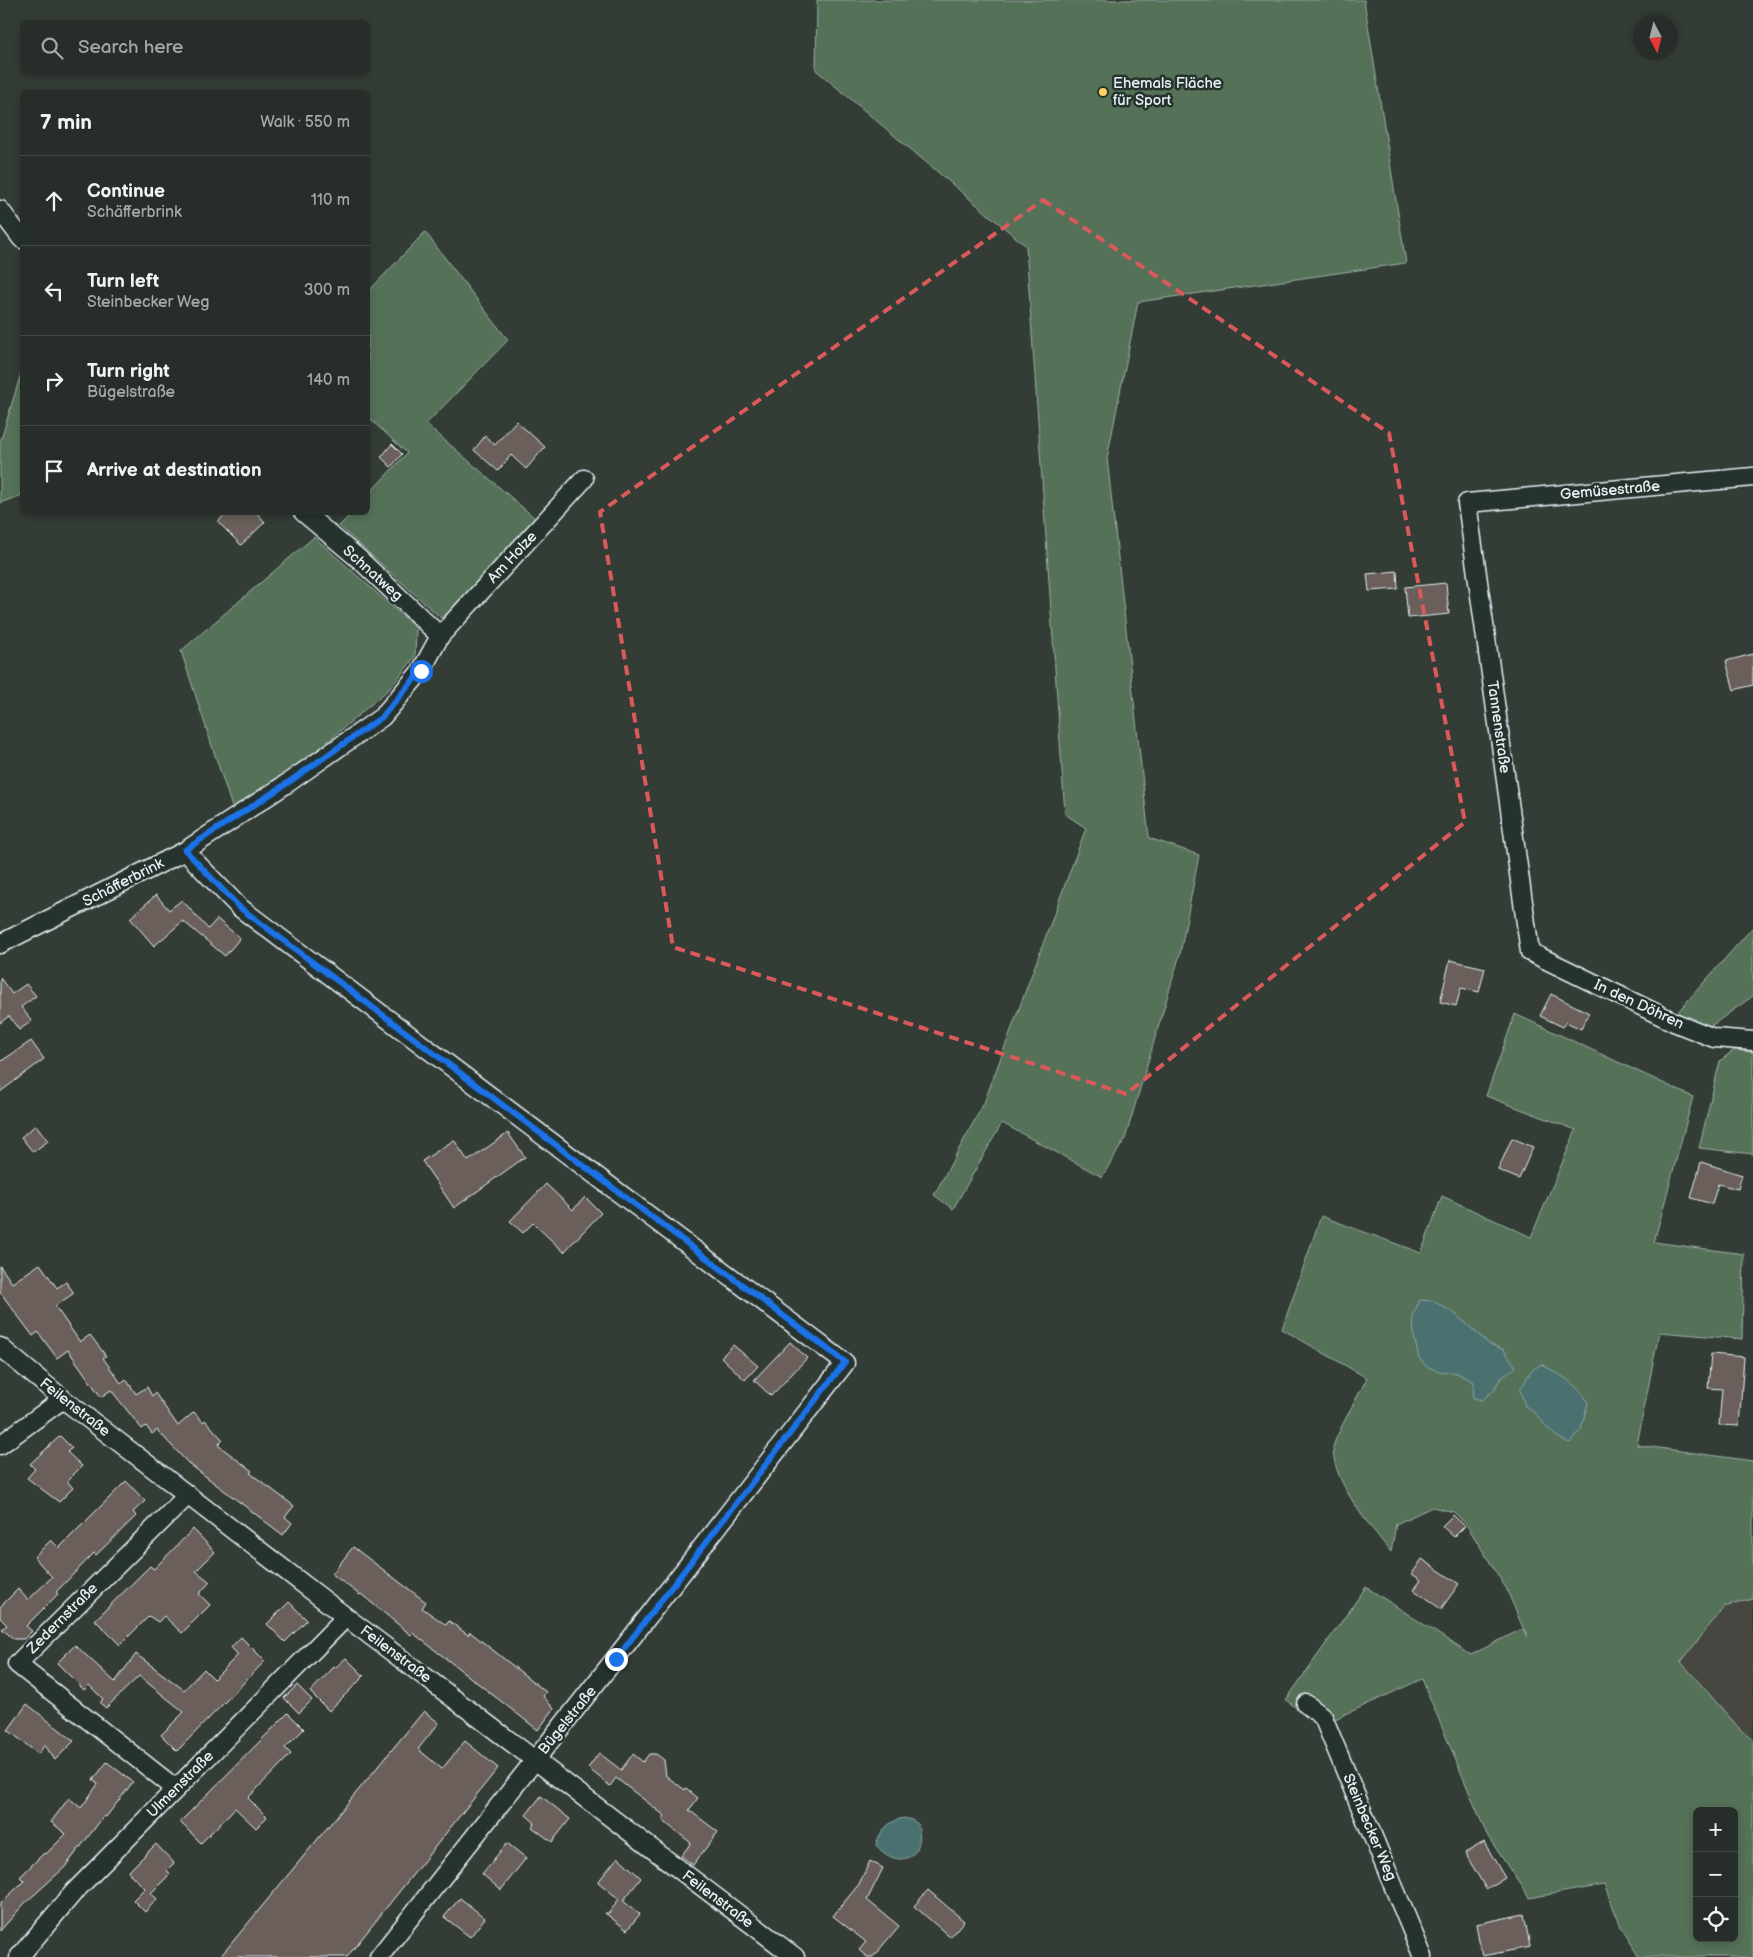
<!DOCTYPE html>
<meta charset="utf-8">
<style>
:root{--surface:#272d28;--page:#2f3530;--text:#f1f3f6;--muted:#a4a8a8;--line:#434945}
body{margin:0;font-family:"Balsamiq Sans",sans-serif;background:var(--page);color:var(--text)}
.controls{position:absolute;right:15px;bottom:15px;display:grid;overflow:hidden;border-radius:8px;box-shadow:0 2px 8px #0003}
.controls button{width:45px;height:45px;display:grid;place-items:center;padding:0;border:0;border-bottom:1px solid var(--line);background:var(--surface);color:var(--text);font:25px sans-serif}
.compass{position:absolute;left:1633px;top:15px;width:45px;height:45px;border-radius:50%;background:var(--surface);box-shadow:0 2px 8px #0003;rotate:173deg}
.stop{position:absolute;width:15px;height:15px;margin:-11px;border:4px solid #1a73e8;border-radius:50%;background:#fff}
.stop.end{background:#1a73e8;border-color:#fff;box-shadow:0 1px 5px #0008}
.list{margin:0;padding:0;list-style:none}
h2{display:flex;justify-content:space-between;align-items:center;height:65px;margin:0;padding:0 20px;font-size:21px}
h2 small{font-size:16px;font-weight:400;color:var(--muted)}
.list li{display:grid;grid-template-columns:32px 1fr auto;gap:15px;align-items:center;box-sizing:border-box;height:90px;padding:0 20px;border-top:1px solid var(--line)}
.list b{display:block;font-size:19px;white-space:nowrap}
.list p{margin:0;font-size:16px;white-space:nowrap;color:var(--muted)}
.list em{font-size:16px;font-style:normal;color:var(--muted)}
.icon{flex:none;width:28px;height:28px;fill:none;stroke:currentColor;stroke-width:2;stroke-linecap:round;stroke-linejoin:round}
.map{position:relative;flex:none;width:1753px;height:1957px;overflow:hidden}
.search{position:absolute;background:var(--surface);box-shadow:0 2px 8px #0003;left:20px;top:20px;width:350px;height:55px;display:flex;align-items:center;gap:12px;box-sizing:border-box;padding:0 18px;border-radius:8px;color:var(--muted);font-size:19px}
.panel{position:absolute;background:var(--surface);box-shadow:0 2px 8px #0003;left:20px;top:90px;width:350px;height:425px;border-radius:8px}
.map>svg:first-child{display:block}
.built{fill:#444641}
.green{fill:#557158;stroke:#9eb1a8;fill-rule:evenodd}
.water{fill:#4b706f;stroke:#8aa4a6}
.building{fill:#6b5f5a;stroke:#e8f1f8}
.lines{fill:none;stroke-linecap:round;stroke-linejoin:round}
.minor-casing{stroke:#e8f1f8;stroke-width:21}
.minor{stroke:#26332d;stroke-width:18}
.route{stroke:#1a73e8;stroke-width:6}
.marked{fill:none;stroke:#da5a5c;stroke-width:4;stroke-dasharray:10 6;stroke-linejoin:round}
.poi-dot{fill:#ffd166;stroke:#26332d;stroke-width:2}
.labels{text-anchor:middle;stroke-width:5;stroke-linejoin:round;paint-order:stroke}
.poi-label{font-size:15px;fill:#e8f1f8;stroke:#26332d;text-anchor:start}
.street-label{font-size:15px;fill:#e8f1f8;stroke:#26332d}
</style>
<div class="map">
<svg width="1753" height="1957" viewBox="0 0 1753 1957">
<rect width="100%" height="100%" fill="#343c36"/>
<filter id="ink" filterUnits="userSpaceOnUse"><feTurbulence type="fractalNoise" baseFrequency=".02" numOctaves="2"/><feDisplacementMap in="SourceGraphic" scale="10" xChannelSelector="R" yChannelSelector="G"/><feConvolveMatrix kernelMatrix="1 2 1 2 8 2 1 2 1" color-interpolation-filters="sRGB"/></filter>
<g filter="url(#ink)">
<polygon class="built" points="1753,1599 1753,1739 1740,1729 1681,1662 1725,1607"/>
<g class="green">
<polygon points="817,0 1364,0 1406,263 1138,302 1107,458 1149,838 1199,855 1180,954 1125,1139 1102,1177 1002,1123 953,1209 934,1195 984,1103 1086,828 1065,814 1026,246 816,70"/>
<polygon points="425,232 508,340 426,424 536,519 451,613 441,618 339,526 352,513 368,512 368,495 407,453 368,417 368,292"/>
<polygon points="22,370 22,495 0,503 0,443"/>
<polygon points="314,537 416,628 415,657 390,688 291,773 232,807 181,651"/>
<polygon points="1753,927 1753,996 1711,1026 1675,1015"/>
<path d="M1515,1014L1693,1097L1654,1242L1744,1254L1742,1339L1659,1332L1637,1445L1753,1461V1599L1724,1607L1681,1662L1740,1729L1753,1739V1957H1640L1622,1929L1604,1885L1529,1898L1487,1835L1422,1679L1333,1720L1317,1724L1286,1700L1366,1587L1471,1655L1522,1629L1527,1637L1506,1588L1466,1524L1454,1512L1432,1507L1396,1524L1391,1552C1370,1526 1333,1483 1333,1448C1333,1440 1361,1390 1367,1378L1282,1329L1321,1216L1421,1253L1442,1196L1531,1237L1576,1130L1486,1096ZM1454,1313L1489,1344L1504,1350L1500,1379L1493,1391L1457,1373ZM1697,1811H1734V1938H1697Z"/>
<polygon points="1734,1050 1753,1052 1753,1154 1699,1148 1720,1061"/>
</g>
<g class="water">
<polygon points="1420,1300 1433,1301 1454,1313 1489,1344 1504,1350 1516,1367 1500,1379 1493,1391 1482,1400 1473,1398 1474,1382 1457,1373 1438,1371 1426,1366 1419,1358 1414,1337 1413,1315"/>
<path d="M1541,1364C1559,1374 1577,1383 1588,1402L1581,1430L1570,1443C1544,1434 1546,1418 1525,1406L1520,1390L1531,1371Z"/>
<path d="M904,1818L912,1820L918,1824C927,1859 897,1871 876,1845C879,1831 890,1820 904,1818Z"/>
</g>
<g class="building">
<polygon points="516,421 545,447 526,469 511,455 498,471 474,450 485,436 495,445"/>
<polygon points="392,444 402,454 391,467 381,457"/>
<polygon points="227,512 256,512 265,522 241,545 218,522"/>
<polygon points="1397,571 1398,589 1369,591 1367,574"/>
<polygon points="1446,583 1449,614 1408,618 1405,587"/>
<polygon points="1753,654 1753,685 1734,690 1726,661"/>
<polygon points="156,895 169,910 182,900 208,929 217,919 240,938 225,956 183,921 154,946 130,918"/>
<polygon points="1450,960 1485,968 1479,992 1461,988 1456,1006 1440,1002"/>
<polygon points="0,978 12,994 26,984 36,996 21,1007 32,1021 19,1030 9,1016 0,1023"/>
<polygon points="1551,994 1589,1013 1581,1029 1566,1022 1563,1027 1540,1016"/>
<polygon points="31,1041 44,1059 0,1092 0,1062"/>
<polygon points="36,1125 48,1141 33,1152 21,1137"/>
<polygon points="508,1133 525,1157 454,1208 422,1161 454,1140 468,1161"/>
<polygon points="1512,1138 1533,1147 1519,1179 1498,1170"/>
<polygon points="1701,1162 1742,1175 1738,1189 1718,1184 1712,1204 1691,1198"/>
<polygon points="546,1184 573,1210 585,1197 601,1213 564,1252 533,1223 523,1233 510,1221"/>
<polygon points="40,1264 57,1288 66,1282 74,1293 55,1306 80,1342 90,1335 106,1356 103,1358 121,1383 126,1379 136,1394 147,1387 152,1396 155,1393 178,1426 194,1412 203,1422 205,1420 223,1440 218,1445 252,1471 250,1473 294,1506 285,1517 292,1523 283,1535 188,1463 157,1430 152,1434 146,1426 142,1429 111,1390 101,1397 68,1350 57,1358 38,1332 33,1336 0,1292 0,1266 12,1283"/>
<polygon points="790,1342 807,1358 771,1396 754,1380"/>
<polygon points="733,1345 758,1366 745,1380 721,1357"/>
<polygon points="1711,1354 1744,1357 1739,1426 1719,1425 1722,1389 1708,1388"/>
<polygon points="60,1436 72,1448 67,1452 82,1466 67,1481 73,1488 59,1502 27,1478 35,1469 30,1464"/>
<polygon points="126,1481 145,1501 133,1512 136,1516 96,1555 94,1553 56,1592 58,1594 26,1626 32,1631 24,1639 14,1639 2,1629 7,1625 0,1618 0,1607 18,1589 28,1600 52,1577 34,1557 51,1540 59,1548"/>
<polygon points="1453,1515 1465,1526 1454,1537 1442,1526"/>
<polygon points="193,1529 215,1552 196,1571 210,1582 199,1594 210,1605 182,1633 164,1616 158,1622 149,1616 120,1645 95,1620 150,1566 154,1569"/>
<polygon points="353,1547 426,1602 422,1608 446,1625 449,1621 468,1635 470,1632 546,1692 543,1696 554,1709 538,1730 413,1633 411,1635 361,1594 360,1595 332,1574"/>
<polygon points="1422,1559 1459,1584 1441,1609 1414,1590 1421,1580 1412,1574"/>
<polygon points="289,1602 307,1620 285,1642 267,1624"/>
<polygon points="241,1637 265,1661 177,1751 161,1735 184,1712 139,1676 106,1708 100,1703 103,1699 89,1685 84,1690 57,1663 75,1645 115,1682 136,1654 184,1690 204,1669 214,1679 238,1655 231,1647"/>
<polygon points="346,1658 364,1676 329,1711 310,1692 335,1666 336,1667"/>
<polygon points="297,1685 312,1700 299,1713 284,1698"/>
<polygon points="27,1704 74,1741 55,1760 45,1745 38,1754 8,1730"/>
<polygon points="424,1711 439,1723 418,1749 442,1769 465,1741 498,1768 347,1957 220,1957"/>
<polygon points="288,1713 304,1729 285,1748 291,1754 248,1798 267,1817 256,1828 235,1808 201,1843 180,1822"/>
<polygon points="599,1753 621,1770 633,1754 643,1762 649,1754 656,1754 664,1760 666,1776 685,1790 686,1788 698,1798 689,1810 718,1832 693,1865 681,1856 691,1843 662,1820 665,1816 616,1778 610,1786 588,1768"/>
<polygon points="107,1762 133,1782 106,1817 104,1816 65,1867 24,1904 0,1931 0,1904 24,1881 20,1877 44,1853 46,1854 66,1834 51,1822 69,1798 81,1808 98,1784 93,1780"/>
<polygon points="541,1796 570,1819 552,1842 532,1827 535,1823 526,1815"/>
<polygon points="1484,1842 1505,1878 1486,1889 1465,1853"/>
<polygon points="507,1843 526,1858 501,1890 482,1874"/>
<polygon points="156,1844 174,1863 167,1870 170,1874 151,1893 157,1899 145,1912 133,1900 145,1888 128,1872"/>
<polygon points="618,1857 641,1878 623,1901 640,1914 627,1930 605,1913 609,1913 619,1899 598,1882"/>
<polygon points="870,1861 883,1868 867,1900 899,1926 873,1957 867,1957 859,1950 866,1942 833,1916 859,1884"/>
<polygon points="928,1890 964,1921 950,1937 914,1906"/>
<polygon points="460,1898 485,1918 470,1937 444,1917"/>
<polygon points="1524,1914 1530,1947 1482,1956 1476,1924"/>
</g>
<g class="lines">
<g class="minor-casing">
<g id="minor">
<polyline points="0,210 22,239"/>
<polyline points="1753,477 1467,503 1530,952 1676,1023 1714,1038 1753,1041"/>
<polyline points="303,512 359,559 440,636"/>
<polyline points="185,851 239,907 845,1363 615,1659 379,1957"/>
<polyline points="0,944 185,851 289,782 382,717 421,671 440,636 584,479"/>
<polyline points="0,1347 63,1399 346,1617 795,1957"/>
<polyline points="0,1445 63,1399"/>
<polyline points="1306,1704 1323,1717 1423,1957"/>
<polyline points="176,1789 17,1664 188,1495"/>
<polyline points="19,1957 74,1892 346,1617"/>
</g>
</g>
<use href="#minor" class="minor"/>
</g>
</g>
<g class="lines" filter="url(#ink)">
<polyline class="route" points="421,671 382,717 289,782 185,850 239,907 845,1362 616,1659"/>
</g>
<path class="marked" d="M1043,200L1389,433L1465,822L1126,1094L673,947L600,512Z"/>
<circle class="poi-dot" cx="1103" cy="92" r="5"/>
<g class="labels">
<g class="poi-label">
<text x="1113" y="88">Ehemals Fläche<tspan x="1113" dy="17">für Sport</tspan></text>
</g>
<g class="street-label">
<text transform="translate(1610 490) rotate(-5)" y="5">Gemüsestraße</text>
<text transform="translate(512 557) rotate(-47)" y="5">Am Holze</text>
<text transform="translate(373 573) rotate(42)" y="5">Schnatweg</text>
<text transform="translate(1499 727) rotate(82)" y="5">Tannenstraße</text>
<text transform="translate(123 882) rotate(-27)" y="5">Schäfferbrink</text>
<text transform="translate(1639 1004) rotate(25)" y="5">In den Döhren</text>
<text transform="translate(75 1407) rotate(38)" y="5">Feilenstraße</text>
<text transform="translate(62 1618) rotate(-45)" y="5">Zedernstraße</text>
<text transform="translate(396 1654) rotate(37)" y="5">Feilenstraße</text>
<text transform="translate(567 1720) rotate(-51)" y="5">Bügelstraße</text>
<text transform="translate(180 1784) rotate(-45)" y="5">Ulmenstraße</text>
<text transform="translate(1370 1827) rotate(67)" y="5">Steinbecker Weg</text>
<text transform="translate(718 1899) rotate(37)" y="5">Feilenstraße</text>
</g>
</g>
</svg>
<div class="controls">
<button>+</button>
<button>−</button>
<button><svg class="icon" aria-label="locate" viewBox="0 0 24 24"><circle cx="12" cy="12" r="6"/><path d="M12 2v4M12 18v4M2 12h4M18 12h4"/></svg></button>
</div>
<svg class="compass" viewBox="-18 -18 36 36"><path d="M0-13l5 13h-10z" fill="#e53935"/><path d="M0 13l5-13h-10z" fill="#a4a8a8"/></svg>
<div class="stop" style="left:421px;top:671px"></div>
<div class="stop end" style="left:616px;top:1659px"></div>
<div class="search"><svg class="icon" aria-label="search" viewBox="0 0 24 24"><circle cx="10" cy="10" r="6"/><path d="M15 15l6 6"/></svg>Search here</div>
<section class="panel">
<h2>7 min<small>Walk · 550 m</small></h2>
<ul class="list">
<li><svg class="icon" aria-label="ahead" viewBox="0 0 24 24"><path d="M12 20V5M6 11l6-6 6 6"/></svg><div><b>Continue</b><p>Schäfferbrink</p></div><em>110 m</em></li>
<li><svg class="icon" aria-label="left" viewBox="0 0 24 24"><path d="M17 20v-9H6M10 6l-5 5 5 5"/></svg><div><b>Turn left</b><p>Steinbecker Weg</p></div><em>300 m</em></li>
<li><svg class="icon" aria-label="right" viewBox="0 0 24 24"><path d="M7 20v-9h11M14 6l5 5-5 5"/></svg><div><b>Turn right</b><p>Bügelstraße</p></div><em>140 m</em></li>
<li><svg class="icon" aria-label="arrive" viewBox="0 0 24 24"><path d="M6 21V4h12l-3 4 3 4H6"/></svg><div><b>Arrive at destination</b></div></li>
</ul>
</section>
</div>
